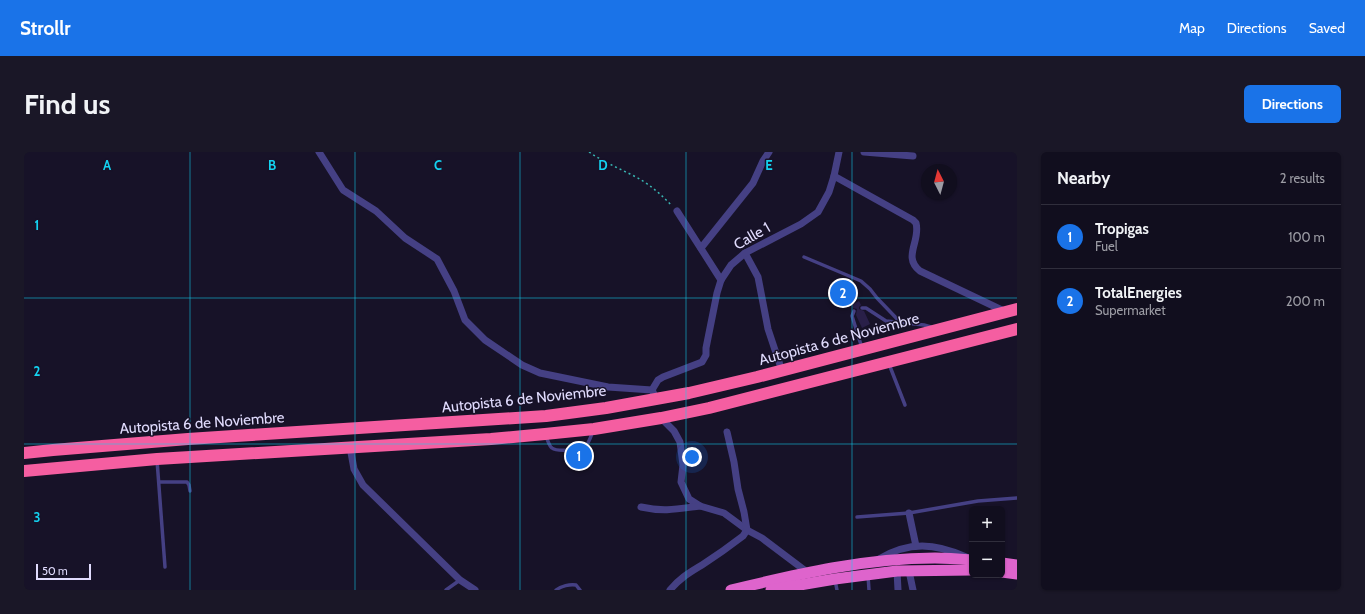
<!DOCTYPE html>
<meta charset="utf-8">
<style>
:root{--surface:#110e1e;--page:#1a1727;--text:#f1f3f6;--muted:#9c9ca4;--line:#302e3c;--accent:#1a73e8}
body{margin:0;font-family:Cabin,sans-serif;background:var(--page);color:var(--text)}
.controls{position:absolute;right:12px;bottom:12px;display:grid;overflow:hidden;border-radius:6px;box-shadow:0 1px 3px #0004}
.controls button{width:36px;height:36px;display:grid;place-items:center;padding:0;border:0;border-bottom:1px solid var(--line);background:var(--surface);color:var(--text);font:20px sans-serif}
.compass{position:absolute;left:897px;top:12px;width:36px;height:36px;border-radius:50%;background:var(--surface);box-shadow:0 1px 3px #0004;rotate:354deg}
.scale{position:absolute;left:12px;bottom:10px;width:55px;box-sizing:border-box;padding-left:4px;border:2px solid #e0dbfd;border-top:0;font-size:11px;line-height:14px;white-space:nowrap;color:#e0dbfd;-webkit-text-stroke:3px #171228;paint-order:stroke}
.you{position:absolute;left:668px;top:305px;width:14px;height:14px;margin:-10px;border:3px solid #fff;border-radius:50%;background:#1a73e8;box-shadow:0 0 0 6px #1a73e833}
.badge{display:grid;place-items:center;width:26px;height:26px;border-radius:50%;background:var(--accent);color:#fff;font-size:13px;font-weight:700}
.pin{position:absolute;translate:-50% -50%;border:2px solid #fff;box-shadow:0 1px 4px #0006}
.list{margin:0;padding:0;list-style:none}
h2{display:flex;justify-content:space-between;align-items:center;height:52px;margin:0;padding:0 16px;font-size:17px}
h2 small{font-size:13px;font-weight:400;color:var(--muted)}
.list li{display:grid;grid-template-columns:26px 1fr auto;gap:12px;align-items:center;box-sizing:border-box;height:64px;padding:0 16px;border-top:1px solid var(--line)}
.list b{display:block;font-size:15px;white-space:nowrap}
.list p{margin:0;font-size:13px;white-space:nowrap;color:var(--muted)}
.list em{font-size:13px;font-style:normal;color:var(--muted)}
.map{position:relative;flex:none;width:993px;height:438px;overflow:hidden;border-radius:6px}
header{display:flex;align-items:center;gap:24px;box-sizing:border-box;height:56px;padding:0 20px;background:var(--accent);color:#fff}
header strong{font-size:19px}
nav{display:flex;gap:22px;margin-inline-start:auto;font-size:14px}
.intro{display:flex;align-items:center;justify-content:space-between;box-sizing:border-box;height:96px;padding:0 24px}
h1{margin:0;font-size:28px}
.button{padding:10px 18px;border-radius:6px;background:var(--accent);color:#fff;font-size:14px;font-weight:700}
main{display:flex;gap:24px;padding:0 24px}
aside{flex:1;background:var(--surface);border-radius:6px;box-shadow:0 1px 3px #0004}
.map>svg:first-child{display:block}
.building{fill:#291f48}
.lines{fill:none;stroke-linecap:round;stroke-linejoin:round}
.path{stroke:#38b4b1;stroke-width:1.5;stroke-dasharray:2 3;stroke-linecap:butt}
.service{stroke:#454084;stroke-width:3.5}
.minor{stroke:#454084;stroke-width:7}
.trunk{stroke:#de64cc;stroke-width:11}
.motorway{stroke:#f55ea1;stroke-width:12}
.grid{fill:none;stroke:#14d2f0;stroke-width:1;stroke-opacity:0.55}
.labels{text-anchor:middle;stroke-width:3;stroke-linejoin:round;paint-order:stroke}
.street-label{font-size:15px;fill:#e0dbfd;stroke:#171228}
.grid-label{font-size:13px;text-anchor:middle;font-weight:bold;fill:#14d2f0;stroke:#171228;stroke-width:3;stroke-linejoin:round;paint-order:stroke}
</style>
<header>
<strong>Strollr</strong>
<nav><a>Map</a><a>Directions</a><a>Saved</a></nav>
</header>
<div class="intro"><h1>Find us</h1><a class="button">Directions</a></div>
<main>
<div class="map">
<svg width="993" height="438" viewBox="0 0 993 438">
<rect width="100%" height="100%" fill="#171228"/>
<g class="building">
<polygon points="822,132 829,140 815,151 809,142"/>
<polygon points="835,149 837,153 835,155 835,157 840,159 846,172 838,176 832,163 833,157 829,156 827,153"/>
<polygon points="561,298 568,298 569,308 542,311 541,301"/>
</g>
<g class="lines">
<path class="path" d="M565,0C578,9 592,15 606,22C623,30 636,41 648,54"/>
<g class="service">
<polyline points="780,105 837,129 846,137 853,146 877,171"/>
<polyline points="838,156 842,156 862,169 900,173 907,175"/>
<polyline points="830,159 828,164 838,196"/>
<polyline points="865,212 881,253"/>
<path d="M522,285C524,288 525,294 528,296C533,300 558,298 562,294C565,290 567,284 569,279"/>
<polyline points="133,308 141,415"/>
<polyline points="135,330 163,330 165,333 166,339"/>
<polyline points="833,365 885,361 954,349 993,346"/>
<polyline points="844,423 845,438"/>
<polyline points="811,428 813,438"/>
<polyline points="422,438 436,428"/>
<path d="M532,438C537,434 546,432 552,433L556,438"/>
</g>
<g class="minor">
<polyline points="295,0 319,38 352,59 381,86 413,107 430,139 441,168 461,188 498,213 516,221 584,235 628,238"/>
<polyline points="840,0 889,4"/>
<path d="M810,24L889,68L892,71C897,89 878,105 896,119L982,160"/>
<polyline points="653,59 697,128"/>
<polyline points="677,96 729,31 739,9 745,0"/>
<polyline points="721,101 734,125 744,177 758,219"/>
<polyline points="630,242 628,238 634,228 639,225 678,210 682,203 682,196 693,141 697,128 707,113 721,101 777,72 794,60 805,40 810,24 815,0"/>
<polyline points="637,266 650,279 656,290 659,313 657,330 665,347 676,354 700,361 723,378 738,386 783,420"/>
<polyline points="326,295 330,317 339,333 436,428 451,438"/>
<path d="M617,355C640,360 653,357 676,354"/>
<polyline points="885,361 892,394"/>
<path d="M855,407C885,389 911,391 942,405"/>
<polyline points="873,419 874,438"/>
<polyline points="885,419 889,438"/>
<path d="M646,438C656,426 665,421 678,413C692,404 706,394 719,384L723,378L720,360L714,337L710,310L703,280"/>
</g>
<g class="trunk">
<polyline points="978,411 993,413"/>
<polyline points="978,420 993,422"/>
<path d="M707,438C774,422 842,406 911,406C924,406 936,407 948,408"/>
<polyline points="747,438 811,427 873,419 948,418"/>
</g>
<g class="motorway">
<polyline points="0,301 29,298 164,287 522,264 582,256 665,241 733,225 993,157"/>
<polyline points="0,319 133,307 467,287 521,282 570,277 637,266 685,256 993,177"/>
</g>
</g>
<path class="grid" d="M166,0V438M331,0V438M496,0V438M662,0V438M828,0V438M0,146H993M0,292H993"/>
<g class="labels">
<g class="street-label">
<text transform="translate(728 84) rotate(-30)" y="5">Calle 1</text>
<text transform="translate(815 187) rotate(-15)" y="5">Autopista 6 de Noviembre</text>
<text transform="translate(500 247) rotate(-6)" y="5">Autopista 6 de Noviembre</text>
<text transform="translate(178 271) rotate(-4)" y="5">Autopista 6 de Noviembre</text>
</g>
</g>
<g class="grid-label">
<text x="83" y="18">A</text>
<text x="248" y="18">B</text>
<text x="414" y="18">C</text>
<text x="579" y="18">D</text>
<text x="745" y="18">E</text>
<text x="13" y="78">1</text>
<text x="13" y="224">2</text>
<text x="13" y="370">3</text>
</g>
</svg>
<div class="controls">
<button>+</button>
<button>−</button>
</div>
<svg class="compass" viewBox="-18 -18 36 36"><path d="M0-13l5 13h-10z" fill="#e53935"/><path d="M0 13l5-13h-10z" fill="#9c9ca4"/></svg>
<div class="scale">50 m</div>
<div class="you"></div>
<div class="pin badge" style="left:555px;top:304px">1</div>
<div class="pin badge" style="left:819px;top:141px">2</div>
</div>
<aside>
<h2>Nearby<small>2 results</small></h2>
<ul class="list">
<li><span class="badge">1</span><div><b>Tropigas</b><p>Fuel</p></div><em>100 m</em></li>
<li><span class="badge">2</span><div><b>TotalEnergies</b><p>Supermarket</p></div><em>200 m</em></li>
</ul>
</aside>
</main>
